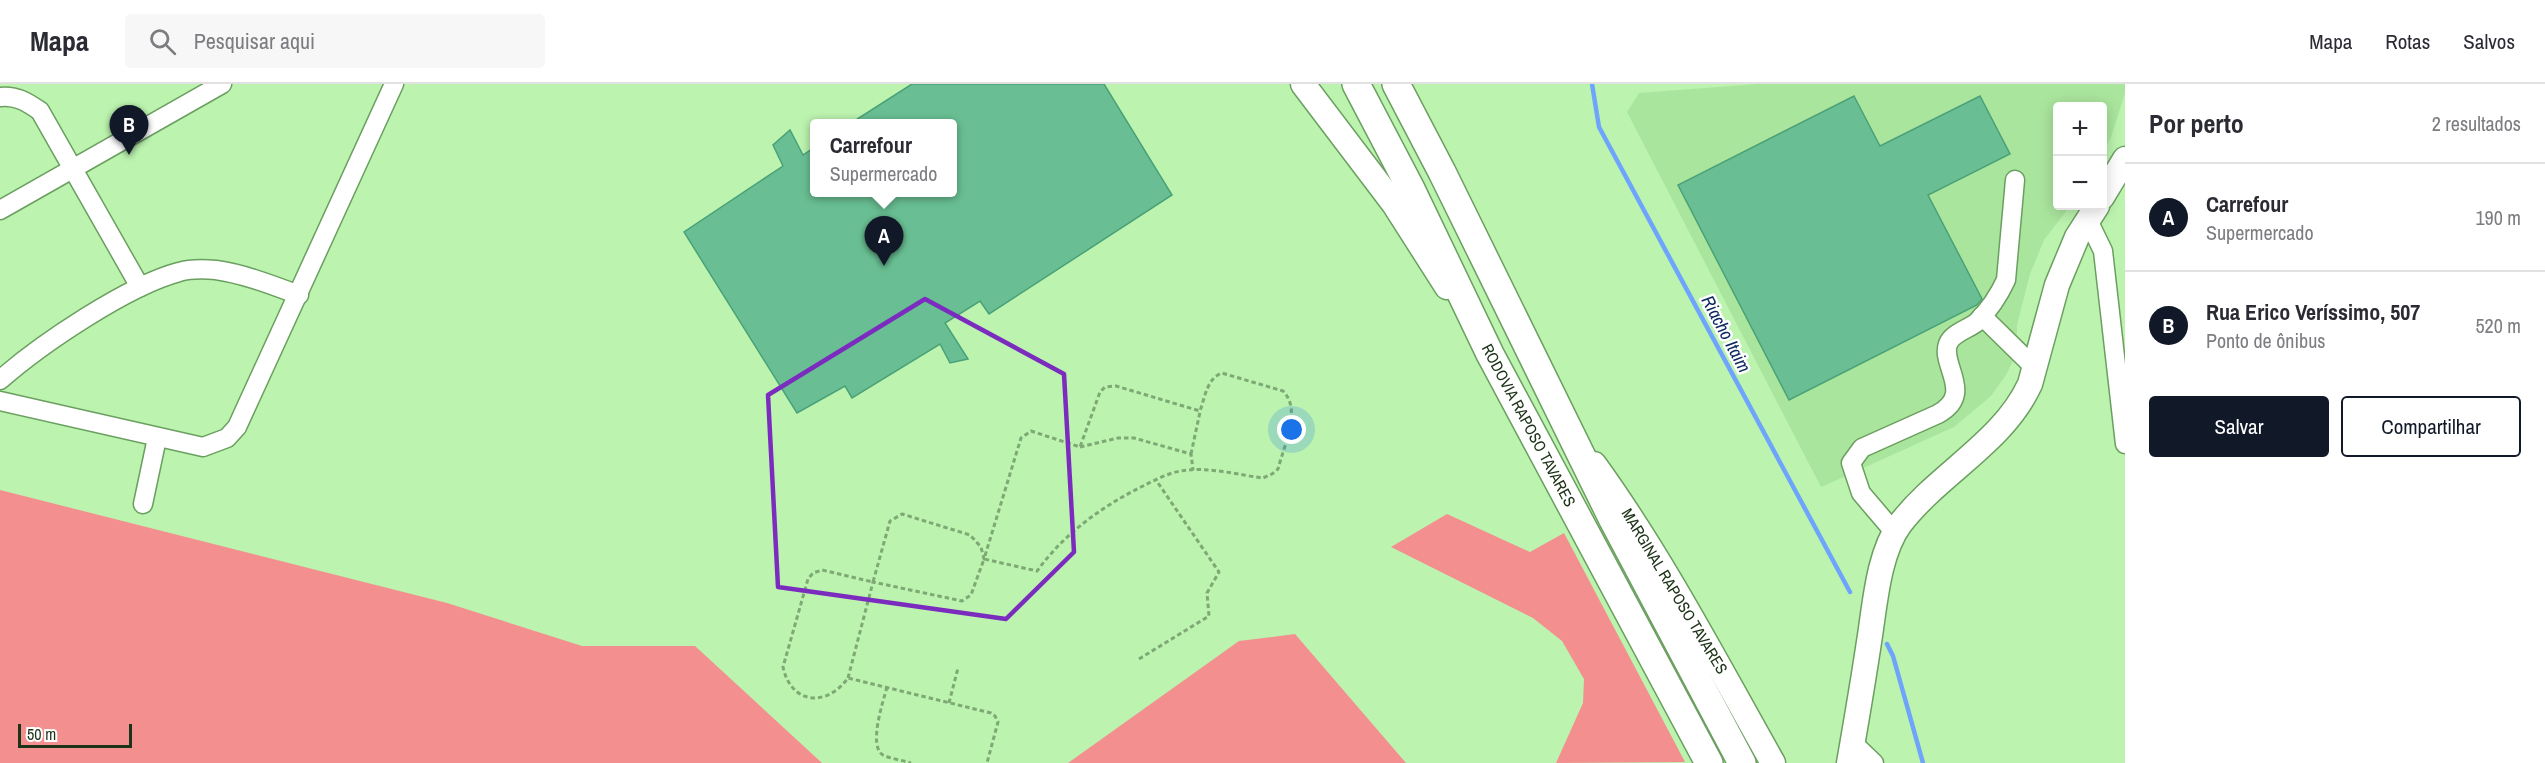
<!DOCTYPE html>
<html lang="pt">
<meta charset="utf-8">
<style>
:root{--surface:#fff;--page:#f7f7f7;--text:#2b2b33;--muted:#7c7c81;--line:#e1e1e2;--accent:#111827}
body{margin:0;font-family:"Archivo Narrow",sans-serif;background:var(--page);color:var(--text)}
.controls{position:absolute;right:18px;top:18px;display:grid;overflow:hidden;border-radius:6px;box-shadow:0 3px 15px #0003}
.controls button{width:54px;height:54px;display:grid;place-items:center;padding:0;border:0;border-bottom:2px solid var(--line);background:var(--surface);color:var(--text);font:30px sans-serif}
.scale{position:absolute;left:18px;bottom:15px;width:114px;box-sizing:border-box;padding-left:6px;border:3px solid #1d3318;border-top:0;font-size:16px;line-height:21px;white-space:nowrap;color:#1d3318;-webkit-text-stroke:4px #fff;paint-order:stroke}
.you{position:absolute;left:1292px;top:346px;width:21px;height:21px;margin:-15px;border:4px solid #fff;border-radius:50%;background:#1a73e8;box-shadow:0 0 0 9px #1a73e833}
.badge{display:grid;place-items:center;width:39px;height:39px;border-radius:50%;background:var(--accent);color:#fff;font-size:20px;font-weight:700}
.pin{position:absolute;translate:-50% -50px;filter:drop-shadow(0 2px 3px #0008)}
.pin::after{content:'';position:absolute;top:32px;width:21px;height:18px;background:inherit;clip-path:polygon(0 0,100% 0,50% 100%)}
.popup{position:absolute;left:810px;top:35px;width:147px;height:78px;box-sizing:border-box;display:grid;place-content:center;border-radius:6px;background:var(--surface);filter:drop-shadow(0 2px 4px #0005);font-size:20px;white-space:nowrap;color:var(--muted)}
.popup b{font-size:22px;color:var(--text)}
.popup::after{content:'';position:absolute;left:50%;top:100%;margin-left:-12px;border:12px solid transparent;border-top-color:var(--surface)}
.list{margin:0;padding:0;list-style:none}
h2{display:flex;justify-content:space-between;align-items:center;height:78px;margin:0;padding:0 24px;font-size:26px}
h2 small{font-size:20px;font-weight:400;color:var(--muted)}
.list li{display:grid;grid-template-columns:39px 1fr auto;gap:18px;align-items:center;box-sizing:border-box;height:108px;padding:0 24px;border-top:2px solid var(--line)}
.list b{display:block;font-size:22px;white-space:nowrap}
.list p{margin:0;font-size:20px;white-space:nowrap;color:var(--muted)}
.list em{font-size:20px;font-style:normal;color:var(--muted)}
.actions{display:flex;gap:12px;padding:18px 24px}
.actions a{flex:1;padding:14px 0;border:2px solid var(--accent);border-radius:6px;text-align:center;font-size:21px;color:var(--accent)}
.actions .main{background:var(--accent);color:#fff}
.icon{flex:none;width:33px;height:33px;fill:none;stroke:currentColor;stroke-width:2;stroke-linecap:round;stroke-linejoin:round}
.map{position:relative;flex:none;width:2125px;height:679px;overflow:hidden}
header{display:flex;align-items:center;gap:36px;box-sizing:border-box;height:84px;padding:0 30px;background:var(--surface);border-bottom:2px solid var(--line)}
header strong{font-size:28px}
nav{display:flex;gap:33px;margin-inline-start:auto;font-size:21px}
.search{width:420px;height:54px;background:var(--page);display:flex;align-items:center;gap:15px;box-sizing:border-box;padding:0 21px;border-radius:6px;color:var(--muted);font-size:22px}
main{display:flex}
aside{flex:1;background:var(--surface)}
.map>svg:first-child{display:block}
.built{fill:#aae59d}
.green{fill:#f48f8f}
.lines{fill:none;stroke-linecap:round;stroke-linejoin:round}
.stream{stroke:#6fa4fc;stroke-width:4.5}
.building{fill:#69bf93;stroke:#4ba177;stroke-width:1.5}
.minor-casing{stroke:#6b9f60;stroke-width:21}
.major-casing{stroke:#6b9f60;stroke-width:27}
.highway-casing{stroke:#6b9f60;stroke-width:30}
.path{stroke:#7ea874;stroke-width:3;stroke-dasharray:4.5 3;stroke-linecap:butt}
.minor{stroke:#fff;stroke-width:18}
.major{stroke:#fff;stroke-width:24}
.highway{stroke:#fff;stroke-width:27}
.marked{fill:none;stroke:#7b2cbf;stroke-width:4.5;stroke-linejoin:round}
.labels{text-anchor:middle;stroke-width:5;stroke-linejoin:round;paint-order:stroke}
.street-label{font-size:16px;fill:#1d3318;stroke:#fff}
.water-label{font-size:18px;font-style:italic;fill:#0a2a60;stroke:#fff}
</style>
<header>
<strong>Mapa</strong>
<div class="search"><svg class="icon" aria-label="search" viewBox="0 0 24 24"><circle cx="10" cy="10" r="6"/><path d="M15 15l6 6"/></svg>Pesquisar aqui</div>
<nav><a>Mapa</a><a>Rotas</a><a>Salvos</a></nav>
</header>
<main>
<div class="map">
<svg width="2125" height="679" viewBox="0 0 2125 679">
<rect width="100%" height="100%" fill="#bbf3af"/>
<polygon class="built" points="1758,0 2125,0 2125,9 2111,53 2103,70 2102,22 2058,22 2058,122 2070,122 2044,156 2030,190 2017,241 2017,269 2006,291 1991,312 1954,343 1821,403 1627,28 1639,9"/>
<g class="green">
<polygon points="0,406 447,519 582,562 695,562 822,679 0,679"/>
<polygon points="1447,430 1530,468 1564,449 1685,678 1556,679 1583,619 1584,595 1562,557 1533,534 1391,463"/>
<polygon points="1295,550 1406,679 1068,679 1239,557"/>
</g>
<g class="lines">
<g class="stream">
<polyline points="1592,0 1599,43 1850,508"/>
<polyline points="1887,560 1893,572 1923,679"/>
</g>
</g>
<g class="building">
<polygon points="912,0 1104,0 1172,111 989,230 980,217 945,239 968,275 950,279 940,260 852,314 845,302 797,329 684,148 783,82 773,61 790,46 803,71 815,63 815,108 953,108 953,39 851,39"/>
<polygon points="1854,12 1880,62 1980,12 2010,70 1928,111 1982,215 1977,221 1789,316 1678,101"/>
</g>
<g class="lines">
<g class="minor-casing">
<g id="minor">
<path d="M0,13C16,11 27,18 40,27L140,203"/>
<polyline points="0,126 222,0"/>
<polyline points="2088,136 2103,167 2125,360"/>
<polyline points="1982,232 2035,284"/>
<path d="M0,296C41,260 127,202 179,188C189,185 205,185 216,186C244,190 272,201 299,211"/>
<polyline points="0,317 203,363 227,354 237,343 394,0"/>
<polyline points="143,420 157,354"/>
<path d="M1895,449L1861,409L1851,379L1862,364L1938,330C1975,310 1940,281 1948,260C1952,249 1969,245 1977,238C1989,226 1999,211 2006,196L2015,96"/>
<polyline points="1853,659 1874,679"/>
</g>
</g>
<g class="major-casing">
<g id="major">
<polyline points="1303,0 1394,120 1447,203"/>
<polyline points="2102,113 2125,75"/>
<path d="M1594,380C1662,474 1716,578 1773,679"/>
<path d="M1849,679C1856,639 1863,598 1869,558C1875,521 1878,470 1900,440C1939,389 2003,359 2030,300L2057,201L2077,153L2097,122"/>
</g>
</g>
<g class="highway-casing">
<g id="highway">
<polyline points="1356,0 1411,105 1490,270 1709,679"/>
<polyline points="1396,0 1442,88 1613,436 1742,679"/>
</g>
</g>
<g class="path">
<polyline points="1080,363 1118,354 1134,354 1191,370 1193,386"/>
<polyline points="1191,370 1200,328"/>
<polyline points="1139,575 1209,532 1207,509 1219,488 1156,396"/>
<path d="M848,594L873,498L962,517L971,511L984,475L1037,487C1065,449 1101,423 1143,402C1155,396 1168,389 1181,387C1207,382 1238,391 1263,394L1272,390L1278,385C1284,361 1302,326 1283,307L1222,289C1207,294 1205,313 1200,327L1116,302L1105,303L1100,308L1080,363L1031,347L1021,354L984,475L981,463L970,451L902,430L890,437L873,498L822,486L813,489L808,495L783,583C791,620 826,624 848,594L991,629L995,632L998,638L987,679"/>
<path d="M887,603C883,618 868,662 883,671C891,675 902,676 911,679"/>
<polyline points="949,619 958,584"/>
</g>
<use href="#minor" class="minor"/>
<use href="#major" class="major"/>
<use href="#highway" class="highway"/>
</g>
<path class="marked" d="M925,215L1064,290L1074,468L1006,535L778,503L768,311Z"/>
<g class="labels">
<g class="street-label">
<text transform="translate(1529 341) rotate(62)" y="6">RODOVIA RAPOSO TAVARES</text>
<text transform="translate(1675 507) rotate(59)" y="6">MARGINAL RAPOSO TAVARES</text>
</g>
<g class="water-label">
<text transform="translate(1726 250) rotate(62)" y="6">Riacho Itaim</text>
</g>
</g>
</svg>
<div class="controls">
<button>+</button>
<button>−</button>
</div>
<div class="scale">50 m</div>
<div class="you"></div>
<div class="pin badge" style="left:884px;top:182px">A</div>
<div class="popup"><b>Carrefour</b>Supermercado</div>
<div class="pin badge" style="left:129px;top:71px">B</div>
</div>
<aside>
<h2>Por perto<small>2 resultados</small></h2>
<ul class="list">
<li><span class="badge">A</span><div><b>Carrefour</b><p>Supermercado</p></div><em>190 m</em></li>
<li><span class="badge">B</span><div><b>Rua Erico Veríssimo, 507</b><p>Ponto de ônibus</p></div><em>520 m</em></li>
</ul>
<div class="actions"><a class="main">Salvar</a><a>Compartilhar</a></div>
</aside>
</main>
